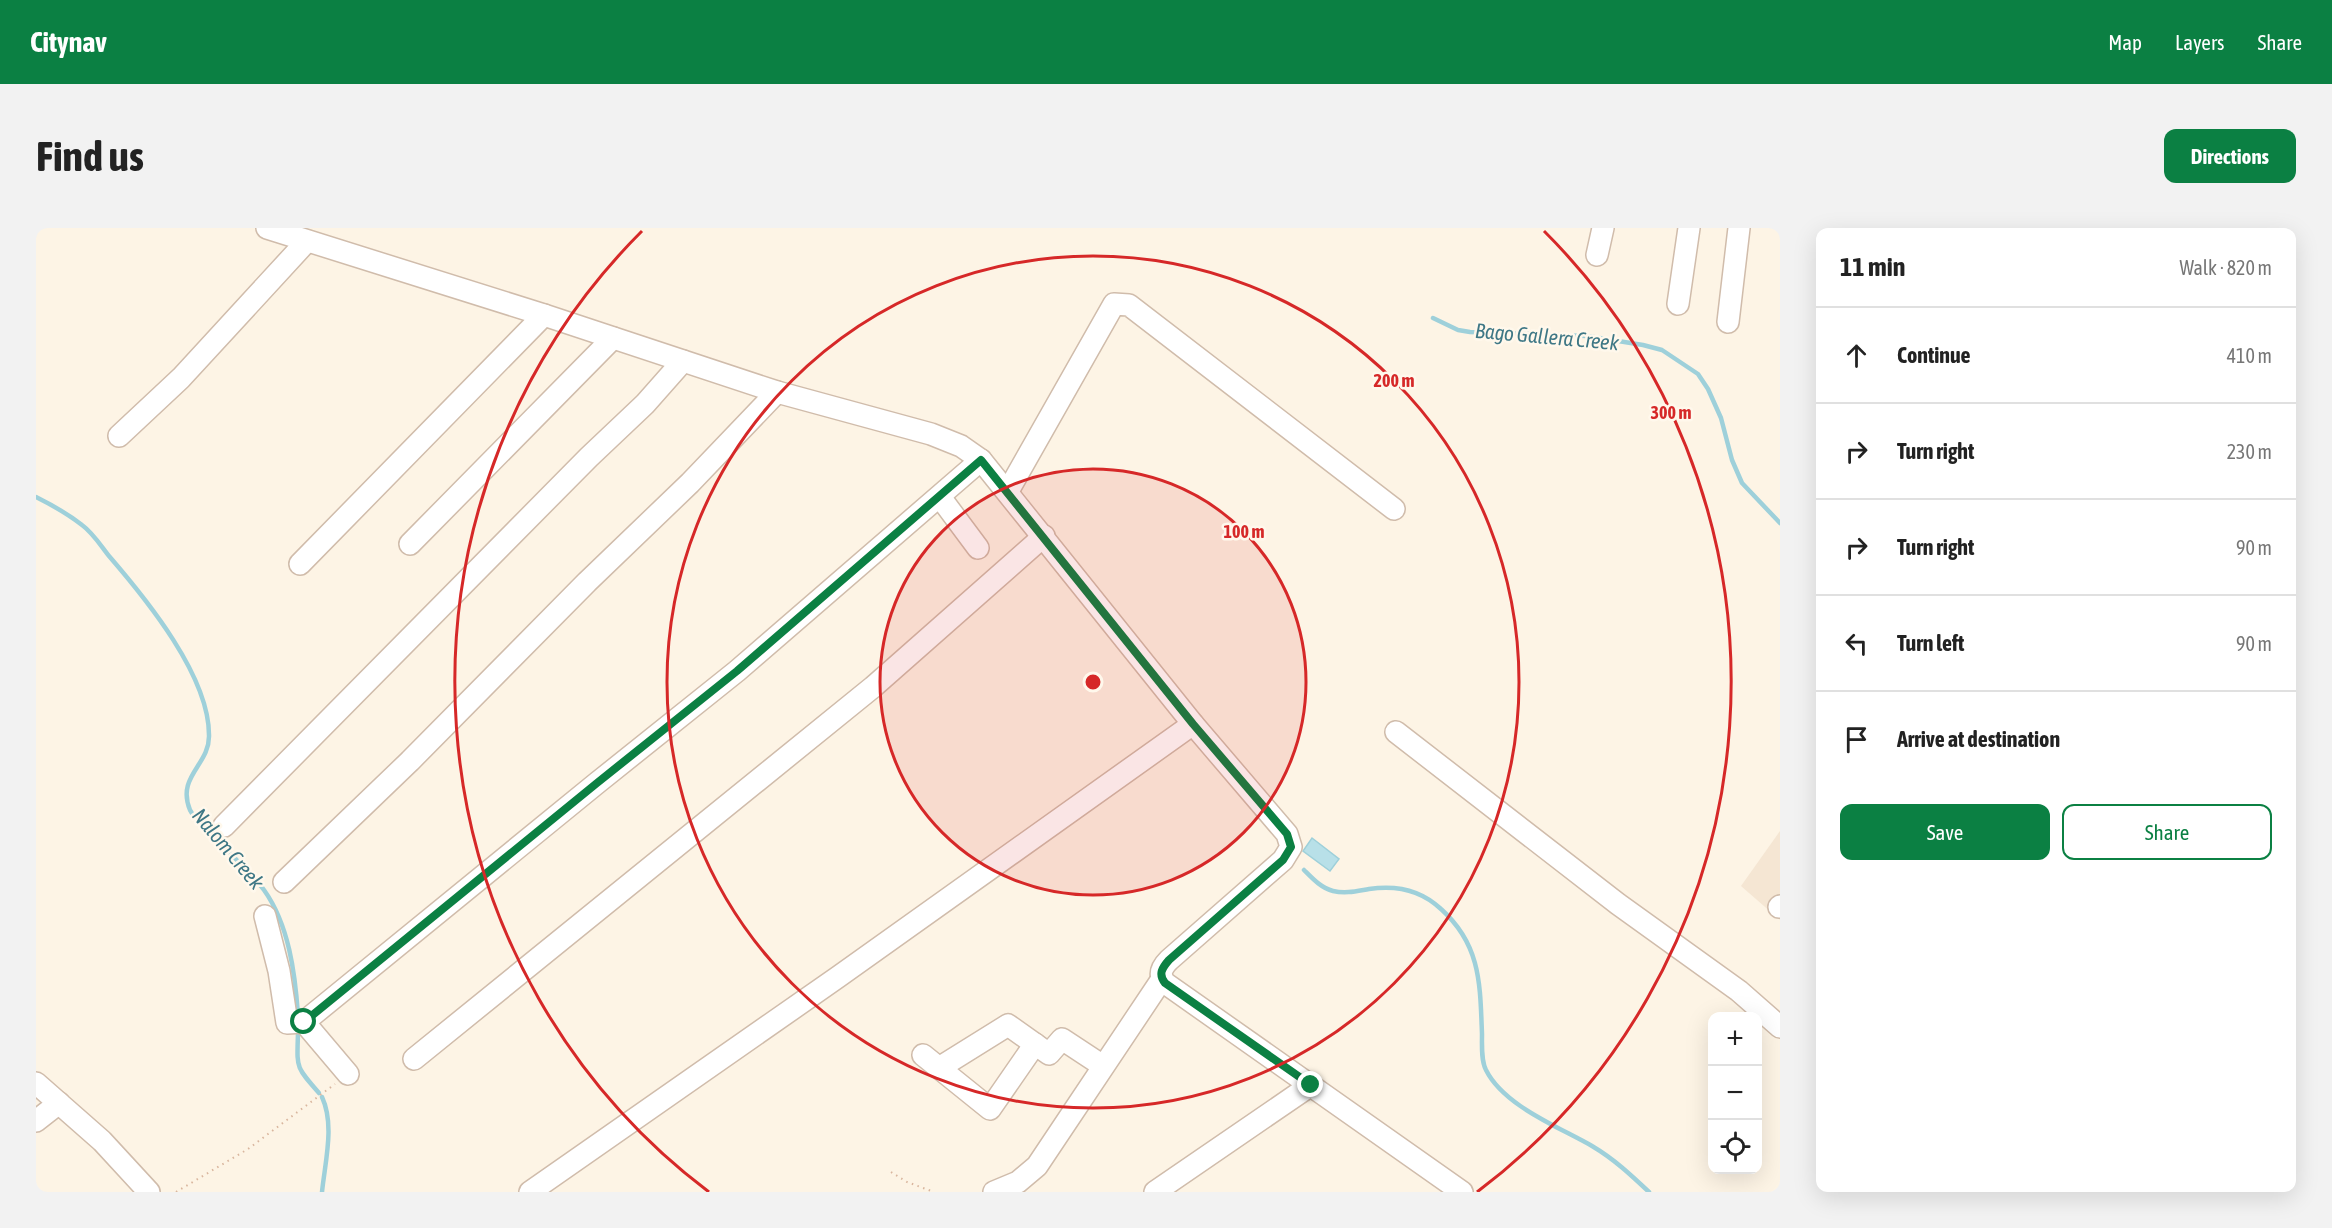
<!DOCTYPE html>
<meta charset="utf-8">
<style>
:root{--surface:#fff;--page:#f2f2f2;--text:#222;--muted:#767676;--line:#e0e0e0;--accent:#0b8043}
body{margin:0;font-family:"Asap Condensed",sans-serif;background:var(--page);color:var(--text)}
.controls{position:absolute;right:18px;bottom:18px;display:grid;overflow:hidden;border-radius:12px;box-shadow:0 6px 24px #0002}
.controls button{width:54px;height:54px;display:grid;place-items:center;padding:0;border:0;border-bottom:2px solid var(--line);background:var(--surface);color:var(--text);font:30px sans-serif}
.stop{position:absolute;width:18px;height:18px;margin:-14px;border:4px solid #0b8043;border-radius:50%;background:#fff}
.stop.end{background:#0b8043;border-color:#fff;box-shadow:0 2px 6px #0008}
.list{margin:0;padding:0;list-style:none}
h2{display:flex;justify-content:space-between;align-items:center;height:78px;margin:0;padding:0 24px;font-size:26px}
h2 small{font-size:20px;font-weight:400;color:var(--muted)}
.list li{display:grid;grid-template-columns:39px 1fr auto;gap:18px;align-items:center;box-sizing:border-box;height:96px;padding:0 24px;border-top:2px solid var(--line)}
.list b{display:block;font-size:22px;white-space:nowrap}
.list em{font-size:20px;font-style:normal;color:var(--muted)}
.actions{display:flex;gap:12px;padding:18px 24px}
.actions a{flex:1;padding:14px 0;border:2px solid var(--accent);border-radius:12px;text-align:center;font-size:21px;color:var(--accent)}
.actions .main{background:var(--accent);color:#fff}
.icon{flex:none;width:33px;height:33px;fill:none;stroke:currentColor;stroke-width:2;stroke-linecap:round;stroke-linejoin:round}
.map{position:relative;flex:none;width:1744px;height:964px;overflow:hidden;border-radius:12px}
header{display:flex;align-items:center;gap:36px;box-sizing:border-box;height:84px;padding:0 30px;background:var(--accent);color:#fff}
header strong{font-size:28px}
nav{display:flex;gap:33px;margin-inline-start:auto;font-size:21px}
.intro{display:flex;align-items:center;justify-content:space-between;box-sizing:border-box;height:144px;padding:0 36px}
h1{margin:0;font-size:42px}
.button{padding:15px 27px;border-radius:12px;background:var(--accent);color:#fff;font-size:21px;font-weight:700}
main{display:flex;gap:36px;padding:0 36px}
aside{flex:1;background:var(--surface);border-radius:12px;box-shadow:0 6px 24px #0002}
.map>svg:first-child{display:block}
.residential{fill:#f5e6d3}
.water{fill:#b8e0e8;stroke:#9ed0da;stroke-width:1.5}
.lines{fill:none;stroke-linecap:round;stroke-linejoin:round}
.stream{stroke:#9ed0da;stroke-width:4.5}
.minor-casing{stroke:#d0bcab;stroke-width:24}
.path{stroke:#d9b69e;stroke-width:2;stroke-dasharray:1.5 4.5;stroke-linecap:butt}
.minor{stroke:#fff;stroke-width:21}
.route{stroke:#0b8043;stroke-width:8}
.ring{fill:none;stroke:#d62828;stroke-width:3}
.labels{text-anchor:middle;stroke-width:5;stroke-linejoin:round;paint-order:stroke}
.water-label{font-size:21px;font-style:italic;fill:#3e7785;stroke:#fff8ec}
.centre{fill:#d62828;stroke:#fff8ec;stroke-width:3}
.ring-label{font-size:18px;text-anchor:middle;font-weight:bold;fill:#d62828;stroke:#fff8ec;stroke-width:5;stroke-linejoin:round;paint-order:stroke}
</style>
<header>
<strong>Citynav</strong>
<nav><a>Map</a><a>Layers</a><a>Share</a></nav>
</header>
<div class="intro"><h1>Find us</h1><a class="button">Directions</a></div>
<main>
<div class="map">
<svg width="1744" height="964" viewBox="0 0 1744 964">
<rect width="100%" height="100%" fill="#fdf4e5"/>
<polygon class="residential" points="1744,603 1744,692 1705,658"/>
<polygon class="water" points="1276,610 1303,631 1294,643 1267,623"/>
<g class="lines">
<g class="stream">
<polyline points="1397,90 1422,102 1434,104 1551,108 1607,117 1626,122 1662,146 1672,161 1685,190 1696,232 1706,255 1744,295"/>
<path d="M0,269C16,277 32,286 46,297C57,305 65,318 73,328C111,372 173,448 173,507C174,537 140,548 154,582C160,595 174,600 183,610C188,616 192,623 197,628C207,640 219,650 228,662C253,697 259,745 262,787"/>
<path d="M1268,642C1276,650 1285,660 1297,663C1310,666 1321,663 1333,661C1359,657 1385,662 1405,681C1445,717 1444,756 1446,806C1446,817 1445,833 1450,842C1468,878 1523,899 1556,918C1578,931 1595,947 1613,964"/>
<path d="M262,805C261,840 259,838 283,865"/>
<path d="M286,964C289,934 299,897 286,869"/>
</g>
<g class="minor-casing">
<g id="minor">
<path d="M231,0L508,87L741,164L895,206L925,218L945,232L1157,496L1251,606L1255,619L1247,632L1133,732C1126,739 1122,746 1129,755L1426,964"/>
<polyline points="1561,27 1567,0"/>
<polyline points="1642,76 1653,0"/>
<polyline points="1692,94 1703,0"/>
<polyline points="83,208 145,150 271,13"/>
<polyline points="972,263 1078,76 1093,77 1358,281"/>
<polyline points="904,269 942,320"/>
<polyline points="374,316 577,110"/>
<polyline points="264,336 508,87"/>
<polyline points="1360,504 1582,676 1703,763 1744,799"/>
<polyline points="188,598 553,229 609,176 647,133"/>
<polyline points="248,654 374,533 551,354 654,255 741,164"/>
<polyline points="1743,679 1744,678"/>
<polyline points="229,688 243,743 251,795 268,794 561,555 701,443 945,232"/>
<polyline points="268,794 312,846"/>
<polyline points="887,827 954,881 999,816"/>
<polyline points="378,831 837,459 1008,308"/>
<polyline points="903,840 972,797 1013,826 1026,811 1067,838"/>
<polyline points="0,855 66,913 113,964"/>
<polyline points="0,893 23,875"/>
<polyline points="494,964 802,749 1157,496"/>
<polyline points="958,964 982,954 1001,938 1126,751"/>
<polyline points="1119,964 1275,857"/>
</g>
</g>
<g class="path">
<polyline points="855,944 871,954 898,964"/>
<polyline points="140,964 212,921 299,856"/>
</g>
<use href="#minor" class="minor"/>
</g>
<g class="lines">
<path class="route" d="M268,794L561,555L701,443L945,232L1157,496L1251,606L1255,619L1247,632L1133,732C1126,740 1122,746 1129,755L1275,857"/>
</g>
<circle cx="1057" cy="454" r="213" fill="#d62828" fill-opacity=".12"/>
<g class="ring">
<circle cx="1057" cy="454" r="213"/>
<circle cx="1057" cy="454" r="426"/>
<path d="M673 964A638 638 0 0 1 606 3M1508 3A638 638 0 0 1 1441 964"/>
</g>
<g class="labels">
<g class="water-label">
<text transform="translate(1511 109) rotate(5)" y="7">Bago Gallera Creek</text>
<text transform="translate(192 621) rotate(50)" y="7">Nalom Creek</text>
</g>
</g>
<circle cx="1057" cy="454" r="9" class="centre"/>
<g class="ring-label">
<text x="1358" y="159">200 m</text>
<text x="1635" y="191">300 m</text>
<text x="1208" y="310">100 m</text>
</g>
</svg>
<div class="controls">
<button>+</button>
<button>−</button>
<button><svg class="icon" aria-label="locate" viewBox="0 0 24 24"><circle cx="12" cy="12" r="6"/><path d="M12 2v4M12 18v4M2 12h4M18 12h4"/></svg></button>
</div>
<div class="stop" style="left:268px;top:794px"></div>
<div class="stop end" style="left:1275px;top:857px"></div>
</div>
<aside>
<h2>11 min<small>Walk · 820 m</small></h2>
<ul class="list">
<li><svg class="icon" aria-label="ahead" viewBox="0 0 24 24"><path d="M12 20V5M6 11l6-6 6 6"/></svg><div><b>Continue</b></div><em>410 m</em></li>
<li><svg class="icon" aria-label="right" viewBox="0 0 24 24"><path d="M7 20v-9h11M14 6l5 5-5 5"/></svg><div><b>Turn right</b></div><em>230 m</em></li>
<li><svg class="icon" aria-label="right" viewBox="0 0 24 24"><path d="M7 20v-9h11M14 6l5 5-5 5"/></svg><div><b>Turn right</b></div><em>90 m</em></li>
<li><svg class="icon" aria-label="left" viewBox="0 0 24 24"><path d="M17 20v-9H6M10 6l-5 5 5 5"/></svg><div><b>Turn left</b></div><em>90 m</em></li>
<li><svg class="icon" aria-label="arrive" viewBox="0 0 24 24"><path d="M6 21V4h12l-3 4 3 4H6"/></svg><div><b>Arrive at destination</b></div></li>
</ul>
<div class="actions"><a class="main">Save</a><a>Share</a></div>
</aside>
</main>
